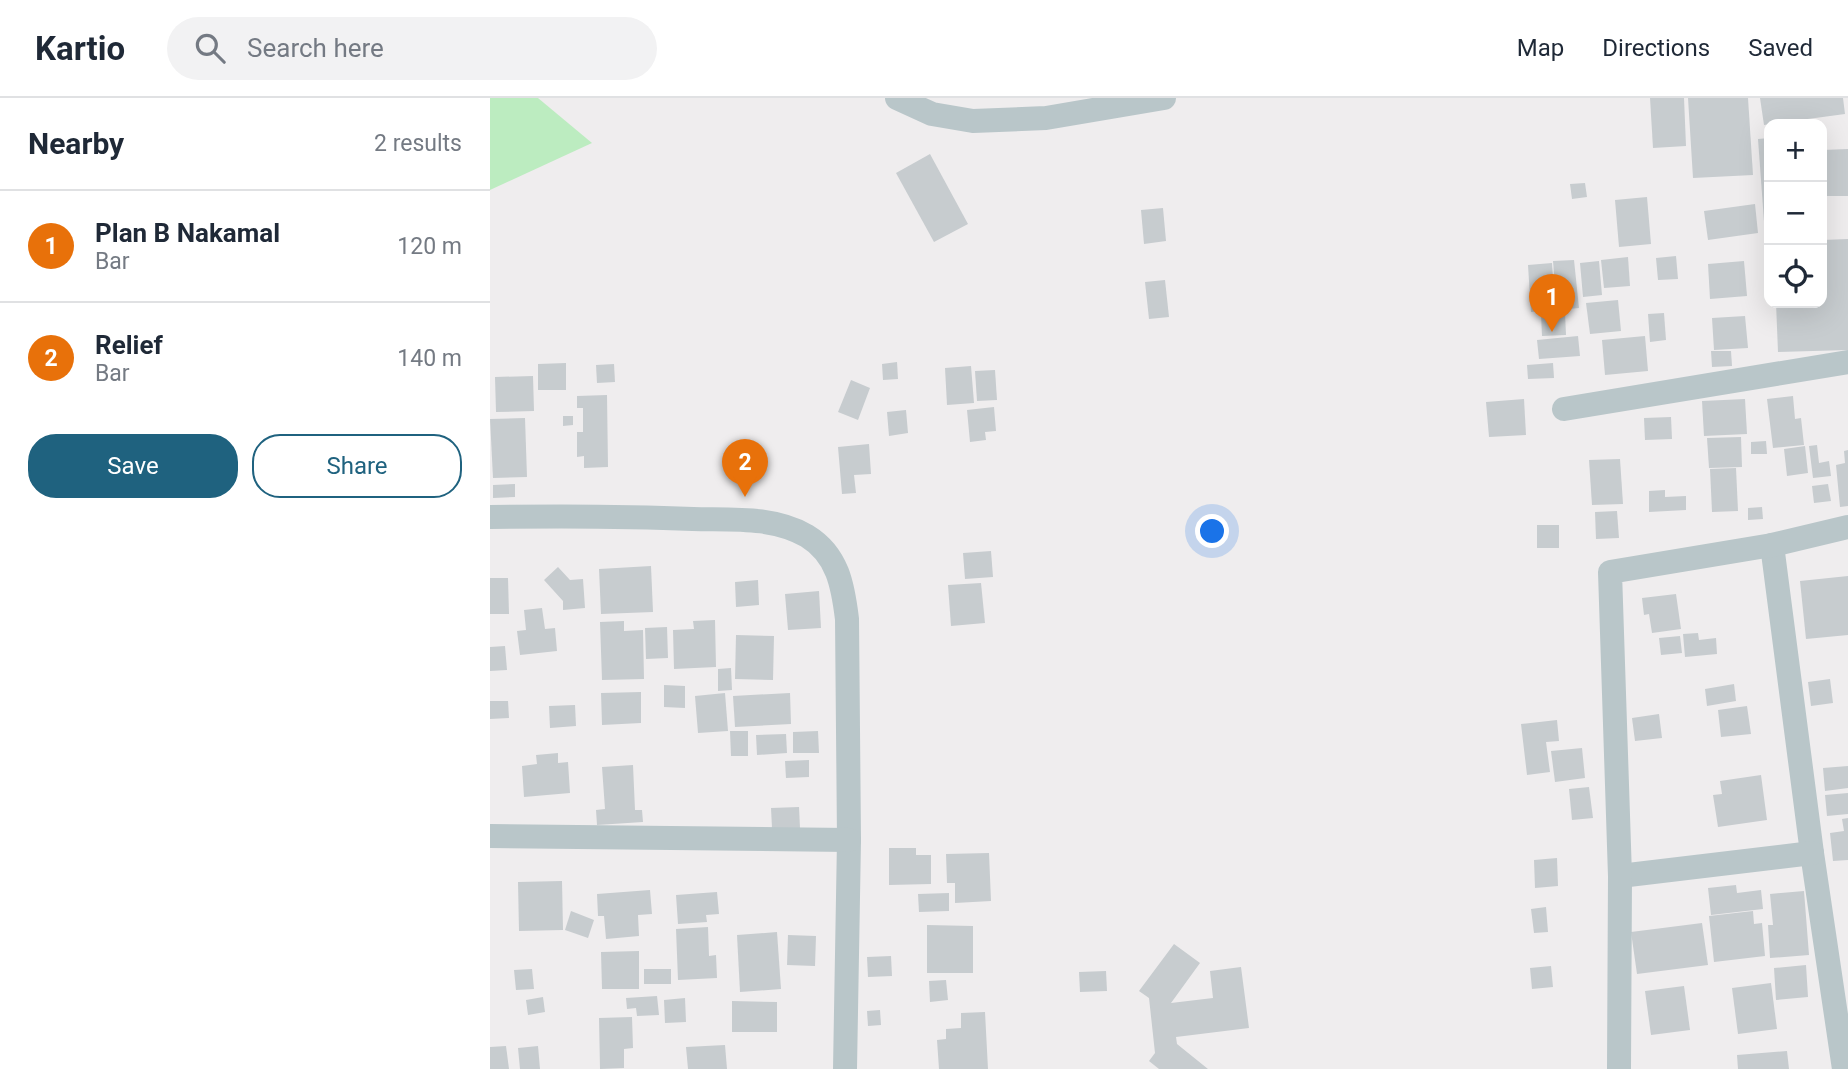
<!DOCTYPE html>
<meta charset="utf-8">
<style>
:root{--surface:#fff;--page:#f2f2f3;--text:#1f2937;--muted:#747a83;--line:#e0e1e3;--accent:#1f627f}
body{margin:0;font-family:Roboto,sans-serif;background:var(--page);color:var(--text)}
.controls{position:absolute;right:21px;top:21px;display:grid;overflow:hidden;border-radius:14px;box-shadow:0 7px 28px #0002}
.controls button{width:63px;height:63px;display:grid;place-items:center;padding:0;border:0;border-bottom:2px solid var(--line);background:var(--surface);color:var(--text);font:35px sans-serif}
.you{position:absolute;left:723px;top:434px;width:24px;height:24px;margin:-18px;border:5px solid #fff;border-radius:50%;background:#1a73e8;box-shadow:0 0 0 10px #1a73e833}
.badge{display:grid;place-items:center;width:46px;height:46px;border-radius:50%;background:var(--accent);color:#fff;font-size:23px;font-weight:700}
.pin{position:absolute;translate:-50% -58px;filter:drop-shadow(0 2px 4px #0008)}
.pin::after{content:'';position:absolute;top:37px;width:24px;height:21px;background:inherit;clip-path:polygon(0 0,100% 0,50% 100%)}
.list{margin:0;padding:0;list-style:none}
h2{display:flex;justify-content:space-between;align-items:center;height:91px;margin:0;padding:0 28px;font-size:30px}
h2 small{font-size:23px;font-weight:400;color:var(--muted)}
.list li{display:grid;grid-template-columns:46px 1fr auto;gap:21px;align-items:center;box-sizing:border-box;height:112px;padding:0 28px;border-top:2px solid var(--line)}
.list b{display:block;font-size:26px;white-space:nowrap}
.list p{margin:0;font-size:23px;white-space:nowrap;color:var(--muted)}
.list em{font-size:23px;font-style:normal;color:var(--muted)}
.actions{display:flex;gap:14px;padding:21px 28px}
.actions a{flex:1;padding:16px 0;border:2px solid var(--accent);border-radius:28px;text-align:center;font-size:24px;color:var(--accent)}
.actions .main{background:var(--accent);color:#fff}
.icon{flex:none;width:38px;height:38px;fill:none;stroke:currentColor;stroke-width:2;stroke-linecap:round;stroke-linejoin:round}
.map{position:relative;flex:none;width:1358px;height:971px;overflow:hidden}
header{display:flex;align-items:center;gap:42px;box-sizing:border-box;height:98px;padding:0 35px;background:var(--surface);border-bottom:2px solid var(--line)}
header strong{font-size:33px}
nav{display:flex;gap:38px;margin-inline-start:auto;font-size:24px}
.search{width:490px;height:63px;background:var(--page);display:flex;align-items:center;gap:18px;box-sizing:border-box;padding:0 24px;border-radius:38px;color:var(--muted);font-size:26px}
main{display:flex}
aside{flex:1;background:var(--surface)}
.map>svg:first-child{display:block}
.green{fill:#bcecc0}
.building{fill:#c7cccf}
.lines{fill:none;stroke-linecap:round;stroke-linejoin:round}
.minor{stroke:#b9c6c9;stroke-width:24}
</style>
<header>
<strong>Kartio</strong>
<div class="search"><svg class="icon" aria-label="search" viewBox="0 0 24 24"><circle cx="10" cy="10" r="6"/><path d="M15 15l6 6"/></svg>Search here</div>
<nav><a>Map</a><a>Directions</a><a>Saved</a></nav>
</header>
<main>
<aside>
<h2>Nearby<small>2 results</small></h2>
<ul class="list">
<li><span class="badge" style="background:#e8710a">1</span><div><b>Plan B Nakamal</b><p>Bar</p></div><em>120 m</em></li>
<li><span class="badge" style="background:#e8710a">2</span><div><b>Relief</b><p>Bar</p></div><em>140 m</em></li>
</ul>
<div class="actions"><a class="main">Save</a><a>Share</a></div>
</aside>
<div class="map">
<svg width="1358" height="971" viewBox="0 0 1358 971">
<rect width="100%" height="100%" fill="#efedee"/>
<polygon class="green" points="0,0 48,0 102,45 0,92"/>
<g class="building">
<polygon points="1160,0 1194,0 1196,48 1163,50"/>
<polygon points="1198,0 1258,0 1263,77 1203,80"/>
<polygon points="1270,0 1353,0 1355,16 1274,27"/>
<polygon points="1279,40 1279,137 1275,137 1268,41"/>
<polygon points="1358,51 1358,98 1332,98 1332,52"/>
<polygon points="440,56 478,126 444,144 406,75"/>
<polygon points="1095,85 1097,99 1082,101 1080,86"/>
<polygon points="1157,99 1161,146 1129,149 1125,102"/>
<polygon points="1265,106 1268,135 1218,142 1214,113"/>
<polygon points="673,110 676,143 654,146 651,112"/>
<polygon points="1358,141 1358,252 1288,254 1286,205 1332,205 1332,142"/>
<polygon points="1186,158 1188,181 1168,182 1166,160"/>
<polygon points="1138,159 1140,188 1114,190 1111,162"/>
<polygon points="1084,162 1089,210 1067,212 1063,163"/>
<polygon points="1109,163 1112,197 1093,199 1090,165"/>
<polygon points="1254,163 1257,198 1220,201 1218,166"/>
<polygon points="1062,165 1065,212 1041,214 1038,167"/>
<polygon points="675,182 679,219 659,221 655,184"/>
<polygon points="1128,202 1131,233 1100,236 1096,205"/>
<polygon points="1075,215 1076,237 1052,238 1051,216"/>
<polygon points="1174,215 1176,242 1160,244 1158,216"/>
<polygon points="1255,218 1258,250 1224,252 1222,220"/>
<polygon points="1088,238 1090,258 1049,261 1047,242"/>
<polygon points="1155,238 1158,273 1115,277 1112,242"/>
<polygon points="1221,253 1241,253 1242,268 1222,269"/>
<polygon points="407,264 408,281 393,282 392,266"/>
<polygon points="76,265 76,292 48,292 48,266"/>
<polygon points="1063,265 1064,280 1038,281 1037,267"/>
<polygon points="124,266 125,284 107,285 106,267"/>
<polygon points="481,268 484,305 457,307 455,270"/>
<polygon points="505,272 507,302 487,303 485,273"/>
<polygon points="43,278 44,313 6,314 5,279"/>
<polygon points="361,282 380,290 368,322 348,314"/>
<polygon points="117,297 118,369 94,370 94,358 87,359 87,334 93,334 93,310 87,310 87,298"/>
<polygon points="1303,298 1305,321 1311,320 1314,347 1283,350 1277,301"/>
<polygon points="1034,301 1036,337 999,339 996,304"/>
<polygon points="1255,301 1257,336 1214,338 1212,303"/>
<polygon points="504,309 506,333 495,334 496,342 480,344 477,312"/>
<polygon points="416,312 418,335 399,338 397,314"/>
<polygon points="73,318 83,318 83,327 73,328"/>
<polygon points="1181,319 1182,341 1155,342 1154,320"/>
<polygon points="35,320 37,379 3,380 0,321"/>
<polygon points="1251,339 1252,369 1219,370 1217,340"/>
<polygon points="1276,343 1277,356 1261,356 1261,344"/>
<polygon points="379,346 381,376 364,377 366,395 352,396 348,349"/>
<polygon points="1327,347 1329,365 1339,363 1341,378 1323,380 1319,348"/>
<polygon points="1315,348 1318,375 1297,378 1294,351"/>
<polygon points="1358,352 1358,408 1350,409 1346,367 1355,365 1354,353"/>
<polygon points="1130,361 1133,406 1102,407 1099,362"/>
<polygon points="1246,370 1248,413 1222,414 1220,371"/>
<polygon points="25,386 25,399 3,400 3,387"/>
<polygon points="1338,386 1341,403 1324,405 1322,388"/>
<polygon points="1175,392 1175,399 1196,398 1196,412 1159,414 1159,393"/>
<polygon points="1272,409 1273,421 1258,422 1258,410"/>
<polygon points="1127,413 1129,440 1106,441 1105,414"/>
<rect x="1047" y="427" width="22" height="23"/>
<polygon points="501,453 503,479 475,481 473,455"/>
<polygon points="161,468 163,514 111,516 109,471"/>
<polygon points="68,469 80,482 93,481 95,510 73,512 73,503 54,482"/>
<polygon points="1358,478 1358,537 1316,541 1310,483"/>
<polygon points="0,480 18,480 19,516 0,516"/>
<polygon points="268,482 269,507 246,509 245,484"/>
<polygon points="491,485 495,525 461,528 458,487"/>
<polygon points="329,493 331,530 298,532 295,496"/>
<polygon points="1186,496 1191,531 1162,535 1159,516 1154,517 1152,500"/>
<polygon points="52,510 55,531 65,530 67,553 30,557 27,533 36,532 34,512"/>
<polygon points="225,522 226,569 184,571 183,532 204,531 203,523"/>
<polygon points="134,523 134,533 153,532 154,581 112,582 110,524"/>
<polygon points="177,529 178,560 156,561 155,530"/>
<polygon points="1208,535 1209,542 1226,540 1227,556 1195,559 1193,536"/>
<polygon points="246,537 284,538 283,582 245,581"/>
<polygon points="1190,538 1192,555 1171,557 1169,540"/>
<polygon points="15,548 17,572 0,573 0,549"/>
<polygon points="241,570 242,592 228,593 228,571"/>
<polygon points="1340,581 1343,605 1321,608 1318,584"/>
<polygon points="1244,586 1246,603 1217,608 1215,591"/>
<polygon points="174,587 195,588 195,610 174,609"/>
<polygon points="151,594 151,625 112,627 111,595"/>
<polygon points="235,595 238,633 208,635 205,598"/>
<polygon points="300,595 301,626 245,629 243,598"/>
<polygon points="0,603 18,603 19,620 0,621"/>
<polygon points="85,607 86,628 60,630 59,608"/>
<polygon points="1257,608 1261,636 1231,639 1228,612"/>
<polygon points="1169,616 1172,640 1145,643 1142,620"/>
<polygon points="1067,622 1069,643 1056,644 1060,674 1037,677 1031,626"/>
<polygon points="240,633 258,633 258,658 241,658"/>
<polygon points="328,633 329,655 303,655 303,634"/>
<polygon points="296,636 297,655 267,657 266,637"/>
<polygon points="1092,650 1095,680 1065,684 1061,653"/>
<polygon points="68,655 68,665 78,664 80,695 34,699 32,668 47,666 46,657"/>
<polygon points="319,662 319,679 296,680 295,663"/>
<polygon points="143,667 145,712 152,712 153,724 107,727 106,712 115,711 112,669"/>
<polygon points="1358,668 1358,690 1335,693 1333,670"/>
<polygon points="1271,677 1277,722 1228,729 1223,697 1232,696 1230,683"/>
<polygon points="1099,689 1103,720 1082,722 1079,691"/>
<polygon points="1358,695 1358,716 1337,718 1335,697"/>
<polygon points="309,709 310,730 282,730 281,710"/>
<polygon points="1358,720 1358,762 1343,763 1340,735 1354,733 1352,721"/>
<polygon points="399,750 426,750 426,757 441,757 441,786 399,787"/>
<polygon points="499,755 501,803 465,805 465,785 457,785 456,756"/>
<polygon points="1067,760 1068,788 1045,790 1044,762"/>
<polygon points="72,783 73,832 29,833 28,784"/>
<polygon points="1246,787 1247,795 1271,792 1273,811 1221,817 1218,790"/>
<polygon points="160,792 162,816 148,817 149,838 116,841 114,818 108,818 107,796"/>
<polygon points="1314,793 1319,857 1280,860 1278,827 1283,827 1280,796"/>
<polygon points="227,794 229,816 216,817 217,824 188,826 186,797"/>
<polygon points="459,795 459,813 429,814 428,796"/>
<polygon points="1056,809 1058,834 1044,835 1041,811"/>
<polygon points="81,813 104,822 98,840 75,832"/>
<polygon points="1263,813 1264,826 1272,825 1275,858 1224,864 1219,818"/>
<polygon points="1212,825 1218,867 1147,876 1141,834"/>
<polygon points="437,827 483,828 483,875 437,875"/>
<polygon points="218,829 219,858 226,857 227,880 188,882 186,831"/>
<polygon points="287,834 291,891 250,894 247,837"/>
<polygon points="298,837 326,838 325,868 297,867"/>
<polygon points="684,846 710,865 681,905 723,900 720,873 751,869 759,930 686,939 687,946 718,971 669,971 659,963 665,955 659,900 649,893"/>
<polygon points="149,853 149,891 112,891 111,854"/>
<polygon points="401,858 402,878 378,879 377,859"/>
<polygon points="1316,867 1318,899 1286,902 1284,870"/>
<polygon points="1061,868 1063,889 1042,891 1040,870"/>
<polygon points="42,871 44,891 26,892 24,872"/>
<rect x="154" y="871" width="27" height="15"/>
<polygon points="616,873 617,893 590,894 589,874"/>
<polygon points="456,882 458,902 440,904 439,883"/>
<polygon points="1281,885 1287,931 1248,936 1242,890"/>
<polygon points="1194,888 1200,932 1161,937 1155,893"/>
<polygon points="167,898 169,917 147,918 146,910 137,911 136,900"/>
<polygon points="53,899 55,914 38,917 36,902"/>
<polygon points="195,900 196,924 175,925 174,902"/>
<polygon points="242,903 287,904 287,934 242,934"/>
<polygon points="390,912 391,927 378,928 377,913"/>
<polygon points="495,914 498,971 449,971 447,942 456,941 456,931 471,930 471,915"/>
<polygon points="142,919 143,950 134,951 134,970 110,971 109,920"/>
<polygon points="235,947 237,971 198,971 196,949"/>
<polygon points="16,948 19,971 0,971 0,949"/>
<polygon points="48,948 50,971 30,971 28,950"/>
<polygon points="1297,953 1299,971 1248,971 1247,957"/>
</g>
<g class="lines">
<g class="minor">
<polyline points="407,0 442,16 483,23 556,20 674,0"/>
<polyline points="1074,311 1358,264"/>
<path d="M0,419C68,418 135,418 203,421C240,422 283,418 317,438C348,457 353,488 357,521L359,742L355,971"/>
<polyline points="1282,447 1322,755 1354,971"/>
<polyline points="0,738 359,742"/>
<polyline points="1130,778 1322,755"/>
<polyline points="1129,971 1130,778 1120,474 1282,447 1358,429"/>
</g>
</g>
</svg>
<div class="controls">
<button>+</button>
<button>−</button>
<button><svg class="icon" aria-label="locate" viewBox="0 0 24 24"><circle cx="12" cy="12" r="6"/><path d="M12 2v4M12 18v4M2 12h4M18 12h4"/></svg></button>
</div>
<div class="you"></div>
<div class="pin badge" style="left:1062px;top:234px;background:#e8710a">1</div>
<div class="pin badge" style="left:255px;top:399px;background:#e8710a">2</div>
</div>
</main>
